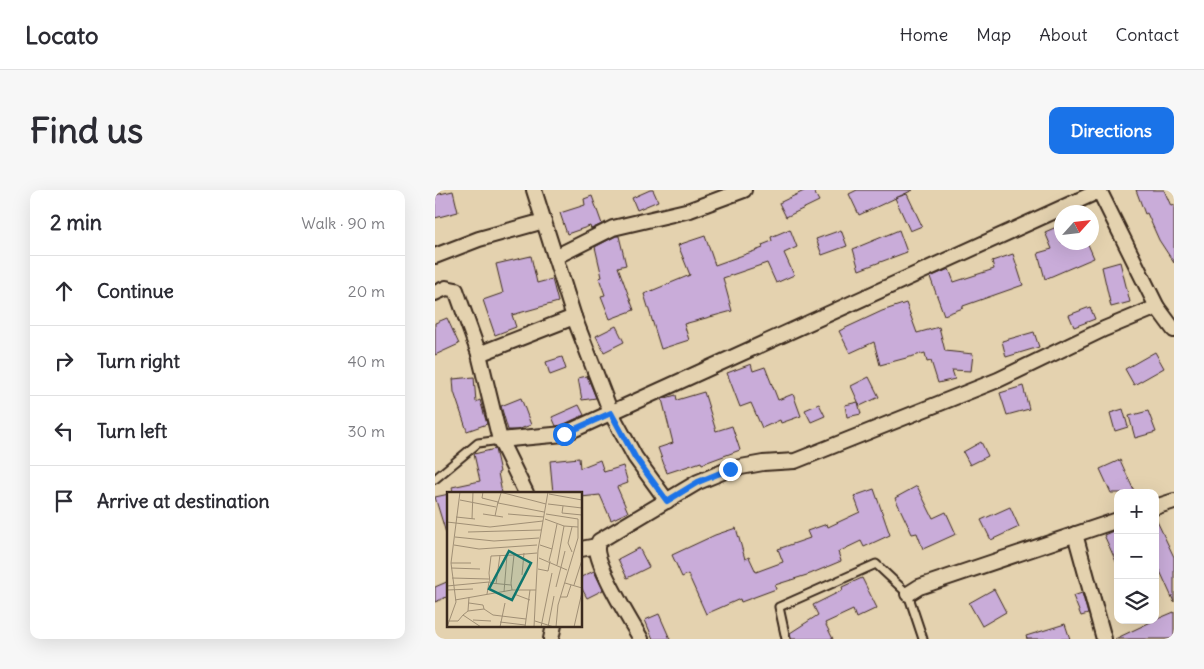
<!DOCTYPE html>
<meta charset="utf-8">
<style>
:root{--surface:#fff;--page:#f7f7f7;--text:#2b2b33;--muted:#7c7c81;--line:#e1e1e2;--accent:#1a73e8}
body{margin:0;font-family:Delius,sans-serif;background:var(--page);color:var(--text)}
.controls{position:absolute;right:15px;bottom:15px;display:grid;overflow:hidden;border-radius:10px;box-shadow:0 5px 20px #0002}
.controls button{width:45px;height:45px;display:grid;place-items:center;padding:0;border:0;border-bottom:1px solid var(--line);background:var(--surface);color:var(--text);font:25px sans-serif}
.compass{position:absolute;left:619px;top:15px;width:45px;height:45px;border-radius:50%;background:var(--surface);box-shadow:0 5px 20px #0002;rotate:63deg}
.stop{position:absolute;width:15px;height:15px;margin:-11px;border:4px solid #1a73e8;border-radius:50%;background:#fff}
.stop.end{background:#1a73e8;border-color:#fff;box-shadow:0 1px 5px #0008}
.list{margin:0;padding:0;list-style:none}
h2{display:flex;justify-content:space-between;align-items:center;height:65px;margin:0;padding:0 20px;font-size:21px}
h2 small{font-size:16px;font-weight:400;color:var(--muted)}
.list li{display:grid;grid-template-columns:32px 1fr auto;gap:15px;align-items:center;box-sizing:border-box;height:70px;padding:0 20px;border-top:1px solid var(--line)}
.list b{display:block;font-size:19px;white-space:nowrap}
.list em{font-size:16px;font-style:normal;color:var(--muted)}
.icon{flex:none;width:28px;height:28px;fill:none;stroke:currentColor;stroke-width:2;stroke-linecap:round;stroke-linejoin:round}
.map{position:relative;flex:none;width:739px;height:449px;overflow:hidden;border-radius:10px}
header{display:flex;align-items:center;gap:30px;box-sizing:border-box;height:70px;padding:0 25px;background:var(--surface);border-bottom:1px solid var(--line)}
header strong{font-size:24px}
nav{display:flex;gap:28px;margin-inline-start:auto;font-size:18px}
.intro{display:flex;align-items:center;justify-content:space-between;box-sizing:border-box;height:120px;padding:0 30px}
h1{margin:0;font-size:35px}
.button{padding:12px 22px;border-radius:10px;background:var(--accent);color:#fff;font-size:18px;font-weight:700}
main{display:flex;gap:30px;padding:0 30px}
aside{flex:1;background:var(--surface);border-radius:10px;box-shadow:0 5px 20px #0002}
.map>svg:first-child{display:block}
.building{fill:#c9acd9;stroke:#3b2a1e}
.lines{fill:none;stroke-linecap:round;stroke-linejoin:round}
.service-casing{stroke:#3b2a1e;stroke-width:11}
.minor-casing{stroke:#3b2a1e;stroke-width:18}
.service{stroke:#e4d2af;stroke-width:7}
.minor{stroke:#e4d2af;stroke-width:14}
.route{stroke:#1a73e8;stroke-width:6}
.inset-road{fill:none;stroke:#a08f75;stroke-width:1}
.view{fill:#0f766e;fill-opacity:0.15;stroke:#0f766e;stroke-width:2.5}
.inset-edge{fill:none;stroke:#3b2a1e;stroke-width:2.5}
</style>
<header>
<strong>Locato</strong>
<nav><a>Home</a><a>Map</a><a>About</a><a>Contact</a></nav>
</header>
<div class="intro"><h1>Find us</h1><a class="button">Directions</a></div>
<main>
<aside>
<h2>2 min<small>Walk · 90 m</small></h2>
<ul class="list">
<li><svg class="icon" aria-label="ahead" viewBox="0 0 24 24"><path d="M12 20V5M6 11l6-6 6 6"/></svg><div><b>Continue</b></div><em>20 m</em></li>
<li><svg class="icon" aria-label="right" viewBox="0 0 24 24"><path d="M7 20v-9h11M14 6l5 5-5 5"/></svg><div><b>Turn right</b></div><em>40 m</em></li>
<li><svg class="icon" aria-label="left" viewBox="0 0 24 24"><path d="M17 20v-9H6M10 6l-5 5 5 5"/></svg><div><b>Turn left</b></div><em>30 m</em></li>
<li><svg class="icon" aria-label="arrive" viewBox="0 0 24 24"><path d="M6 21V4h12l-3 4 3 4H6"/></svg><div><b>Arrive at destination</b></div></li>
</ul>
</aside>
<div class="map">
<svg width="739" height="449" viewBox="0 0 739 449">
<rect width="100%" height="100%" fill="#e4d2af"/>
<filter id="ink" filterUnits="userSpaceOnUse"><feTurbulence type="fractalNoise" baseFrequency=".02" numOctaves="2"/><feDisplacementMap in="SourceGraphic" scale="10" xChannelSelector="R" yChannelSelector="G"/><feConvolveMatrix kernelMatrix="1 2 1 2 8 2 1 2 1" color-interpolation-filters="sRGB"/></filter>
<g filter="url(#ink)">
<g class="building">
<polygon points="215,0 218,0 223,11 202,20 197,8"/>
<polygon points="371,0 378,0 384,11 351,27 344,13"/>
<polygon points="422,0 478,0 424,25 414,4"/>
<polygon points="701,0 729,0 736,16 739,15 739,73 724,50 712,23 710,24"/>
<polygon points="18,1 23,22 0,28 0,5"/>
<polygon points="472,4 487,36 475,41 460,8"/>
<polygon points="157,6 167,34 156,39 155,36 132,44 125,23 150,15 149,9"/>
<polygon points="626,35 626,52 652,52 659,68 610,89 603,63 617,59 610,42"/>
<polygon points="355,39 362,57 349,63 359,85 341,93 332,73 288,88 297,121 249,134 254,150 226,159 209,104 255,85 243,55 270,46 280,75 328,58 327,55 337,51 336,47"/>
<polygon points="406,40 412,56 387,65 381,49"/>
<polygon points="464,40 472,62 424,80 418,59"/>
<polygon points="181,46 184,46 191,75 183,77 199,120 175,129 166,106 170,105 164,88 167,87 160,57"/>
<polygon points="578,64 588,95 528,116 528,118 509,125 495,87 514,79 519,92 559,79 557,71"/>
<polygon points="96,66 102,93 117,89 123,112 77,125 81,137 60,145 48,110 68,103 61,74"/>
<polygon points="685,72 695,112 676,117 667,77"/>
<polygon points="471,113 482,143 504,137 510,161 538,164 536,181 517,180 520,189 503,193 496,171 492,172 490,163 445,175 439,152 415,163 404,141 447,121"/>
<polygon points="655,117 660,129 639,137 634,125"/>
<polygon points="12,128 24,154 0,165 0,133"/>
<polygon points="181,136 189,152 169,162 161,146"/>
<polygon points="599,142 604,157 571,167 567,151"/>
<polygon points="720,162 729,178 699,195 690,179"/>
<polygon points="127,167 131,179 115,185 111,172"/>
<polygon points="316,174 318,181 330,177 343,210 358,204 366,226 346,233 345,230 327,238 316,213 305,217 292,183"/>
<polygon points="152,186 161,208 147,210 143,188"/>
<polygon points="39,187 41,212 45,210 52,234 32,241 19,202 18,189"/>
<polygon points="434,187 444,207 425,216 416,196"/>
<polygon points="588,196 594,219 572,225 565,203"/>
<polygon points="269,202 281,241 297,236 305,260 267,274 266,272 232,283 223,258 238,253 227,209 241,205 242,210"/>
<polygon points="86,208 96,235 82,240 73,240 66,216"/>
<polygon points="423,212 426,224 412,227 410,215"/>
<polygon points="384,214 390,226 376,232 370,220"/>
<polygon points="144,215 149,225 127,235 121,236 117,227"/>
<polygon points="688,219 693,237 680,241 675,223"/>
<polygon points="713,221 721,242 700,248 694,226"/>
<polygon points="546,252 553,266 535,275 528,262"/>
<polygon points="60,259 65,282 63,283 67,303 18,303 17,297 45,291 39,264"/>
<polygon points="144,268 145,278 165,270 169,282 188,276 193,293 182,297 193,322 176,330 165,305 146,307 146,303 118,303 115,271"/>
<polygon points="685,270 700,303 676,303 665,279"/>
<polygon points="482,296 498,328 511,322 521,344 488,359 482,343 477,344 460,308"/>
<polygon points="439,299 455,345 429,357 426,351 403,362 406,371 375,384 340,395 341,399 306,412 305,409 271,424 253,384 247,387 237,365 280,345 301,338 310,369 314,367 321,382 348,372 343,359 375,348 372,341 392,334 393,337 425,322 419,306"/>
<polygon points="14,304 14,343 11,343 0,307"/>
<polygon points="575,317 584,337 556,350 546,330"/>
<polygon points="720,327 739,367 739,412 720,370"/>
<polygon points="683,339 683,376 669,345"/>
<polygon points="204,358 214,377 192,388 183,369"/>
<polygon points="159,381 168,400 152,408 146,397 146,387"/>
<polygon points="427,388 442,418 421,428 418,420 390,433 398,449 356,449 355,443 383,425 378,415 408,400 407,397"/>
<polygon points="14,391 14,406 0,412 0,397"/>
<polygon points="559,399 571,422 547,436 534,413"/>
<polygon points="647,403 653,424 646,426 638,406"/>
<polygon points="739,422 739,449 680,449 720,430"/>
<polygon points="224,424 235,449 218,449 210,430"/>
<polygon points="630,434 635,449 592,449 591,446"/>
</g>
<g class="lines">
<g class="service-casing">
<g id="service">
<polyline points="0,289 43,253 65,250"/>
<polyline points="351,449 344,417 441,374 473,404 488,449"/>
</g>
</g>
<g class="minor-casing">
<g id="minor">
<polyline points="99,0 139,127 176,223 200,267 232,311"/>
<polyline points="664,0 722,117"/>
<polyline points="0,66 44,49 109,31"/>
<polyline points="120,67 178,38 255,20 309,0"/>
<polyline points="0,103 11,98 21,100 44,164 65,250 91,303"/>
<polyline points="44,164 139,127"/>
<polyline points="65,250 129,244 664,1"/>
<polyline points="720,317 739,311"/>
<polyline points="640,344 669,449"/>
<polyline points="146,359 162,356"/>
<polyline points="473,404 484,397 683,330"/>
<polyline points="116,449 119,435"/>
<path d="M206,449C196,432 161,375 162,358C162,355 163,354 164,351L263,292L295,279L328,273L360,271L563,190L669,139L722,117L739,140"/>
</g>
</g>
<use href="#service" class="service"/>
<use href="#minor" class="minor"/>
</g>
</g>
<g class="lines" filter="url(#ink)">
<polyline class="route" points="129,244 176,223 200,267 232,311 263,292 295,279"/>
</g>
<g transform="translate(12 302)">
<rect width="135" height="135" fill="#e4d2af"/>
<path class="inset-road" d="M36,0L35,6L51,10L48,24M53,0L99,12M54,1L51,11L97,20M102,2L135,8M13,8L49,15M101,12L135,16M116,14L115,21L135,23M36,22L56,25M61,22L97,25M99,22L131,27V46L111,113L109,135M9,25L28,27M25,27L26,0M98,27L117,34L131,35M0,30L43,35L96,29M125,35L121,51L125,60M21,40L94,38M8,45L47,49L92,46M7,53L32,57L90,53M93,53L105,57L102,69M105,57L110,32M92,66L120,78M4,71H24M110,73L117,34M4,76L33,77M91,77L101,79L103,69M75,83L77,61M5,86L42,87M118,91L135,96M49,92L53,63M64,93L43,91L42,81L44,64L67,63M127,93L135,68M0,94L42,90L40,102M109,95L118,59M0,98L26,97M89,98H65L64,91L67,63L90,61M57,100L60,63M67,102L83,108M113,105H120L124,93M8,108L65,98M22,111L36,113L37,117L46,123L79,127M21,119L37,117M16,123L21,119L22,105M26,128L44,129M1,129H11L16,123L34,135M88,129L107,135M53,130L78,133M0,135L9,110L4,71L13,0M53,135L58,111M78,135L83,98M87,135L91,58L101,0M94,135L105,81M101,135L107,104M127,135L135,100"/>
<path class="view" d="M62,59L84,71L65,108L42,97Z"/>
<rect width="135" height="135" class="inset-edge"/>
</g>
</svg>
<div class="controls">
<button>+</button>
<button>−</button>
<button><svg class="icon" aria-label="layers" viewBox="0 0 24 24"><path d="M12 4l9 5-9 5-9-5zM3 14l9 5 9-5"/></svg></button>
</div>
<svg class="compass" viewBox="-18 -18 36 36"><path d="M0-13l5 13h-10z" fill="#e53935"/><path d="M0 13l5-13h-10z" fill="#7c7c81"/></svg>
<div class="stop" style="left:129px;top:244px"></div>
<div class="stop end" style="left:295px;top:279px"></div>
</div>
</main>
